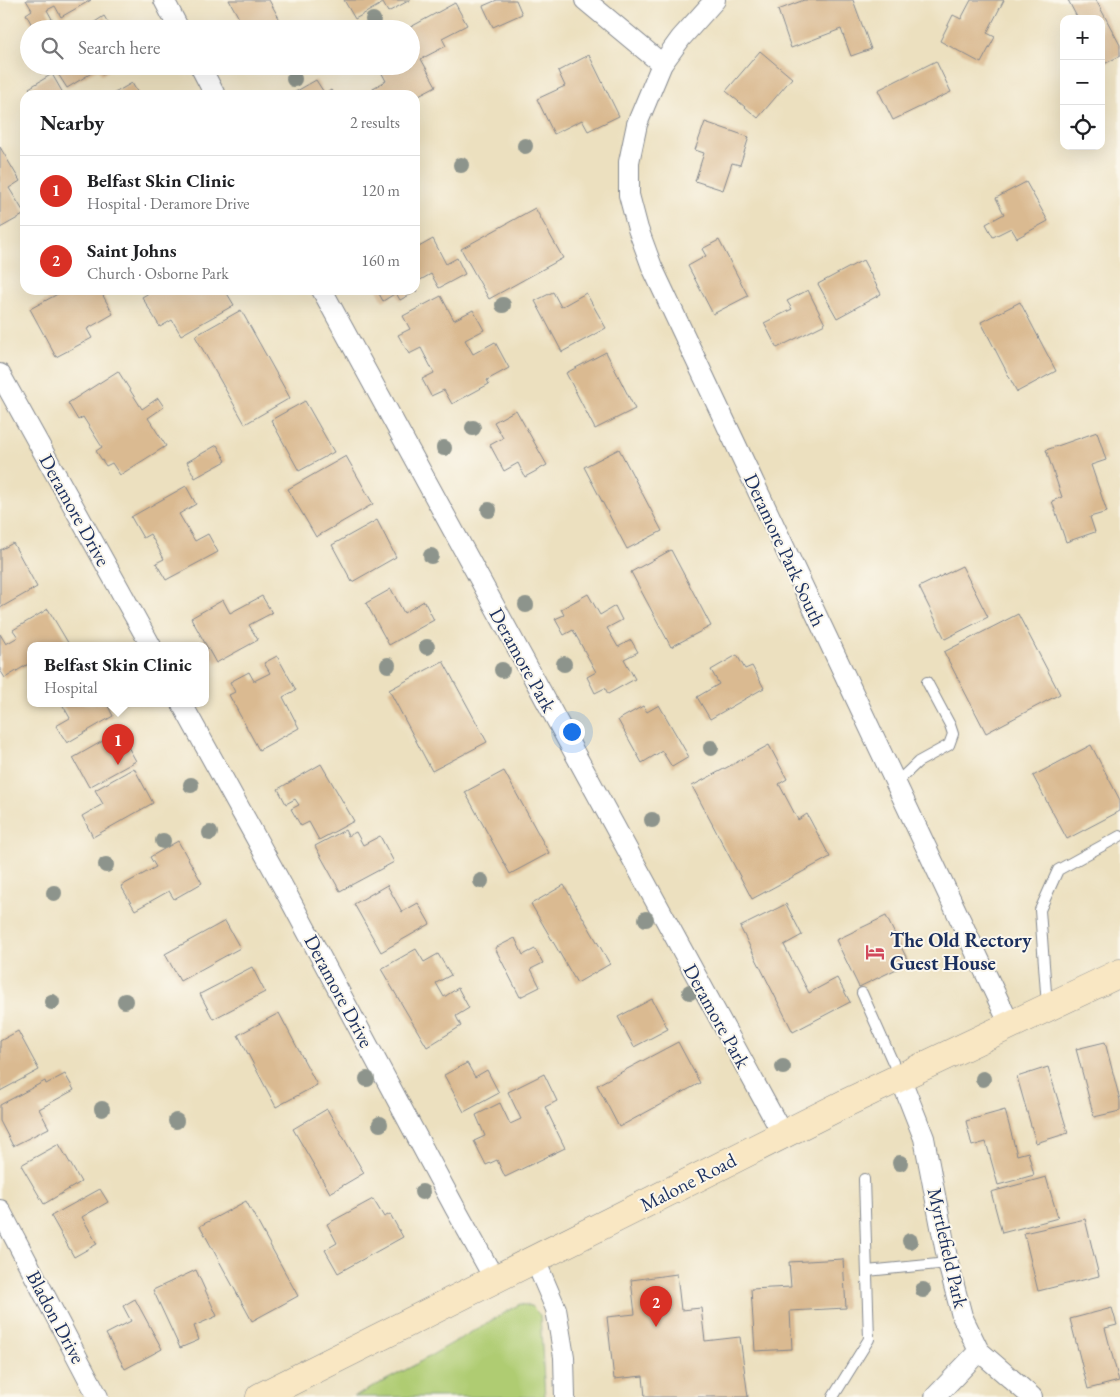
<!DOCTYPE html>
<meta charset="utf-8">
<style>
:root{--surface:#fff;--page:#f6f6f6;--text:#202124;--muted:#757577;--line:#e0e0e0;--accent:#d93025}
body{margin:0;font-family:"EB Garamond",serif;background:var(--page);color:var(--text)}
.controls{position:absolute;right:15px;top:15px;display:grid;overflow:hidden;border-radius:10px;box-shadow:0 5px 20px #0002}
.controls button{width:45px;height:45px;display:grid;place-items:center;padding:0;border:0;border-bottom:1px solid var(--line);background:var(--surface);color:var(--text);font:25px sans-serif}
.you{position:absolute;left:571px;top:731px;width:18px;height:18px;margin:-12px;border:4px solid #fff;border-radius:50%;background:#1a73e8;box-shadow:0 0 0 8px #1a73e833}
.badge{display:grid;place-items:center;width:32px;height:32px;border-radius:50%;background:var(--accent);color:#fff;font-size:16px;font-weight:700}
.pin{position:absolute;translate:-50% -41px;filter:drop-shadow(0 1px 2px #0008)}
.pin::after{content:'';position:absolute;top:26px;width:18px;height:15px;background:inherit;clip-path:polygon(0 0,100% 0,50% 100%)}
.popup{position:absolute;left:27px;top:642px;width:182px;height:65px;box-sizing:border-box;display:grid;place-content:center;border-radius:10px;background:var(--surface);filter:drop-shadow(0 1px 4px #0005);font-size:16px;white-space:nowrap;color:var(--muted)}
.popup b{font-size:19px;color:var(--text)}
.popup::after{content:'';position:absolute;left:50%;top:100%;margin-left:-10px;border:10px solid transparent;border-top-color:var(--surface)}
.list{margin:0;padding:0;list-style:none}
h2{display:flex;justify-content:space-between;align-items:center;height:65px;margin:0;padding:0 20px;font-size:21px}
h2 small{font-size:16px;font-weight:400;color:var(--muted)}
.list li{display:grid;grid-template-columns:32px 1fr auto;gap:15px;align-items:center;box-sizing:border-box;height:70px;padding:0 20px;border-top:1px solid var(--line)}
.list b{display:block;font-size:19px;white-space:nowrap}
.list p{margin:0;font-size:16px;white-space:nowrap;color:var(--muted)}
.list em{font-size:16px;font-style:normal;color:var(--muted)}
.icon{flex:none;width:28px;height:28px;fill:none;stroke:currentColor;stroke-width:2;stroke-linecap:round;stroke-linejoin:round}
.map{position:relative;flex:none;width:1120px;height:1397px;overflow:hidden}
.search{position:absolute;background:var(--surface);box-shadow:0 5px 20px #0002;left:20px;top:20px;width:400px;height:55px;display:flex;align-items:center;gap:12px;box-sizing:border-box;padding:0 18px;border-radius:28px;color:var(--muted);font-size:19px}
.panel{position:absolute;background:var(--surface);box-shadow:0 5px 20px #0002;left:20px;top:90px;width:400px;height:205px;border-radius:15px}
.map>svg:first-child{display:block}
.green{fill:#afcc72;stroke:#657e68}
.building{fill:#daba91}
.lines{fill:none;stroke-linecap:round;stroke-linejoin:round}
.lane-casing{stroke:#84888e;stroke-width:12}
.street-casing{stroke:#84888e;stroke-width:22}
.secondary-casing{stroke:#84888e;stroke-width:29}
.lane{stroke:#fff;stroke-width:10}
.street{stroke:#fff;stroke-width:20}
.secondary{stroke:#f9e7c3;stroke-width:28}
.tree{fill:#8d948c}
.labels{text-anchor:middle;stroke-width:4;stroke-linejoin:round;paint-order:stroke}
.street-label{font-size:20px;fill:#1b2f5e;stroke:#fbf7ec}
.poi-label{font-size:20px;font-weight:bold;fill:#1b2f5e;stroke:#fbf7ec;text-anchor:start}
</style>
<div class="map">
<svg width="1120" height="1397" viewBox="0 0 1120 1397">
<rect width="100%" height="100%" fill="#fbf7ec"/>
<filter id="ink" filterUnits="userSpaceOnUse"><feTurbulence type="fractalNoise" baseFrequency=".02" numOctaves="2"/><feDisplacementMap in="SourceGraphic" scale="10" xChannelSelector="R" yChannelSelector="G"/><feConvolveMatrix kernelMatrix="1 2 1 2 8 2 1 2 1" color-interpolation-filters="sRGB"/></filter>
<filter id="wash" filterUnits="userSpaceOnUse"><feTurbulence type="fractalNoise" baseFrequency=".0096" numOctaves="4" result="noise"/><feDisplacementMap in="SourceGraphic" scale="20" xChannelSelector="R" yChannelSelector="G"/><feGaussianBlur stdDeviation="1.12" result="paint"/><feColorMatrix in="noise" values="0 0 0 0 0 0 0 0 0 0 0 0 0 0 0 0 0 1.4 0 .05"/><feComposite in="paint" operator="in"/></filter>
<g filter="url(#wash)">
<rect width="100%" height="100%" fill="#ece0bf"/>
<polygon class="green" points="520,1304 531,1306 540,1315 545,1397 354,1397 411,1367"/>
<g id="blocks">
<g class="building">
<polygon points="26,0 91,0 61,17 55,6 47,10 52,19 36,29 34,29 26,14 32,10"/>
<polygon points="229,0 269,0 280,20 263,29 245,29"/>
<polygon points="344,0 410,0 388,12 383,3 355,19"/>
<polygon points="497,0 516,0 522,14 493,27 483,6"/>
<polygon points="804,0 853,0 871,49 851,56 841,29 791,48 778,10"/>
<polygon points="971,0 1004,0 987,33 995,37 981,63 940,41 953,15 961,19"/>
<polygon points="1068,0 1096,0 1120,45 1120,56 1102,65 1101,19 1078,19"/>
<polygon points="455,3 467,25 442,38 446,46 421,59 436,86 415,97 415,95 377,95 373,88 386,81 378,66 411,66 411,29 407,29"/>
<polygon points="104,16 112,29 84,29"/>
<polygon points="760,51 792,78 758,118 726,91"/>
<polygon points="589,55 619,116 588,131 582,120 554,134 537,99 565,86 558,71"/>
<polygon points="936,61 951,92 893,120 878,90"/>
<polygon points="53,66 116,66 102,75 98,69 67,88"/>
<polygon points="52,74 64,95 34,95 29,88"/>
<polygon points="316,80 325,94 331,90 334,95 290,95"/>
<polygon points="132,83 139,95 111,95"/>
<polygon points="705,122 749,137 740,165 732,163 723,190 695,181 704,153 695,150"/>
<polygon points="0,147 20,181 9,188 25,214 0,228"/>
<polygon points="1026,182 1048,221 1017,238 1011,228 993,237 986,224 1004,214 996,198"/>
<polygon points="535,208 563,258 489,299 461,249"/>
<polygon points="433,239 446,264 457,258 465,274 439,288 431,274 415,283 415,244 417,248"/>
<polygon points="719,240 748,296 713,314 688,266 706,256 702,249"/>
<polygon points="863,260 881,294 837,318 818,284"/>
<polygon points="415,287 417,291 400,300 396,293 383,301 377,290 415,290"/>
<polygon points="65,290 100,290 113,314 87,329 92,338 56,357 30,309"/>
<polygon points="154,290 225,290 234,305 181,335 172,320 160,327 142,297"/>
<polygon points="808,290 825,324 777,348 764,323 792,309 787,301"/>
<polygon points="553,292 561,307 586,293 606,328 562,352 535,301"/>
<polygon points="441,296 454,320 473,310 484,330 465,340 473,354 495,342 509,368 487,380 489,384 452,404 444,390 431,396 422,379 434,373 421,348 409,354 398,335 410,329 403,316"/>
<polygon points="1020,302 1056,371 1017,392 981,322"/>
<polygon points="241,310 290,398 245,424 195,336"/>
<polygon points="606,352 635,409 595,429 566,373"/>
<polygon points="118,371 142,409 158,398 164,407 148,418 166,446 120,475 112,463 106,466 96,451 102,447 83,417 78,420 68,403"/>
<polygon points="305,401 334,452 299,471 271,420"/>
<polygon points="516,410 547,465 525,477 518,463 504,471 490,445 503,438 494,422"/>
<polygon points="1097,432 1106,460 1091,465 1107,512 1090,517 1095,532 1066,542 1052,501 1062,497 1046,450"/>
<polygon points="217,445 226,461 195,478 187,462"/>
<polygon points="619,449 662,531 627,549 584,467"/>
<polygon points="346,456 373,504 316,537 288,489"/>
<polygon points="186,486 196,504 179,514 195,541 208,534 218,552 166,580 156,563 164,559 158,548 150,534 143,538 131,517"/>
<polygon points="377,520 396,557 352,582 332,545"/>
<polygon points="13,543 37,587 0,608 0,550"/>
<polygon points="671,550 711,626 671,647 631,572"/>
<polygon points="962,566 988,617 945,639 919,587"/>
<polygon points="391,589 404,613 424,601 434,620 389,645 366,603"/>
<polygon points="588,594 600,615 615,606 622,620 607,628 618,647 631,640 638,652 624,659 635,679 608,694 605,688 595,693 587,677 596,672 573,630 564,635 555,619 564,615 561,609"/>
<polygon points="262,596 272,613 249,625 258,640 216,663 191,618 223,600 230,613"/>
<polygon points="48,609 70,646 30,646 30,663 5,678 0,670 0,634 6,644 18,637 13,630"/>
<polygon points="1018,614 1060,694 986,733 944,652"/>
<polygon points="737,655 745,669 752,666 764,688 710,719 697,697 719,684 711,670"/>
<polygon points="277,656 296,690 283,697 299,728 259,750 229,695 235,692 230,682 249,672 254,681 270,673 264,663"/>
<polygon points="443,661 487,742 432,771 389,690"/>
<polygon points="62,704 107,704 113,716 67,743 56,726 70,718"/>
<polygon points="659,705 689,757 672,767 662,751 642,763 618,720 643,706 647,712"/>
<polygon points="108,738 112,744 123,738 136,761 89,787 73,758"/>
<polygon points="769,745 787,779 779,784 798,820 807,814 830,857 752,899 692,786"/>
<polygon points="1091,745 1120,800 1120,811 1067,839 1033,776"/>
<polygon points="321,764 354,821 319,840 309,822 301,826 291,809 299,805 295,799 286,804 278,789"/>
<polygon points="134,768 153,803 93,837 82,816 103,804 95,790"/>
<polygon points="504,771 549,853 510,874 465,792"/>
<polygon points="345,830 348,836 356,832 363,845 380,836 394,862 340,891 315,846"/>
<polygon points="178,841 202,883 174,899 169,891 135,910 121,886 156,867 150,857"/>
<polygon points="387,885 402,912 418,903 430,924 381,952 354,904"/>
<polygon points="564,885 610,964 577,983 531,904"/>
<polygon points="786,904 802,935 784,945 809,993 837,978 850,1002 793,1032 740,927"/>
<polygon points="886,916 909,963 859,987 836,940"/>
<polygon points="225,921 240,948 180,981 165,954"/>
<polygon points="515,938 523,955 535,949 543,963 531,969 540,987 520,997 495,948"/>
<polygon points="416,949 424,962 438,954 451,975 436,983 444,997 458,988 469,1008 456,1016 461,1026 427,1047 381,969"/>
<polygon points="252,967 265,992 213,1019 200,994"/>
<polygon points="652,999 668,1029 634,1047 618,1017"/>
<polygon points="279,1013 317,1085 276,1107 238,1035"/>
<polygon points="18,1031 39,1070 0,1091 0,1041"/>
<polygon points="678,1042 700,1083 619,1127 597,1085"/>
<polygon points="1105,1042 1120,1100 1120,1111 1094,1117 1076,1049"/>
<polygon points="467,1063 475,1077 487,1070 499,1093 464,1112 444,1075"/>
<polygon points="1048,1067 1068,1133 1036,1143 1017,1077"/>
<polygon points="65,1074 74,1090 39,1109 49,1128 13,1146 0,1121 0,1105 45,1081 46,1084"/>
<polygon points="544,1074 557,1101 545,1107 565,1148 505,1177 497,1160 486,1165 474,1141 485,1136 476,1115 500,1103 510,1124 521,1119 508,1092"/>
<polygon points="327,1109 364,1173 330,1193 293,1129"/>
<polygon points="1005,1110 1017,1155 1028,1152 1034,1175 998,1185 986,1142 972,1146 966,1121"/>
<polygon points="59,1144 81,1182 44,1204 21,1165"/>
<polygon points="1046,1177 1058,1218 1002,1233 991,1192"/>
<polygon points="100,1189 108,1202 82,1217 97,1244 74,1257 51,1216"/>
<polygon points="373,1199 384,1217 390,1214 403,1237 338,1273 325,1250 337,1243 327,1224"/>
<polygon points="246,1201 298,1296 252,1321 200,1226"/>
<polygon points="1085,1219 1099,1276 1038,1291 1024,1233"/>
<polygon points="843,1259 846,1308 790,1311 792,1349 755,1351 751,1289 791,1287 789,1262"/>
<polygon points="196,1270 217,1316 194,1326 199,1340 180,1348 153,1290"/>
<polygon points="677,1274 681,1310 701,1308 705,1341 740,1337 748,1397 645,1397 643,1376 614,1379 607,1317 635,1314 631,1280"/>
<polygon points="135,1299 162,1349 125,1369 106,1334 131,1321 123,1306"/>
<polygon points="1112,1308 1117,1325 1105,1328 1119,1381 1088,1389 1070,1319"/>
</g>
</g>
</g>
<g filter="url(#ink)">
<use href="#blocks" fill-opacity="0" stroke="#84888e" stroke-width="1"/>
<g class="lines">
<g class="lane-casing">
<g id="lane">
<polyline points="896,783 918,762 949,745 953,734 950,725 927,682"/>
<polyline points="862,993 899,1076"/>
<polyline points="1047,1006 1040,910 1058,870 1120,836"/>
<polyline points="867,1271 948,1263"/>
<polyline points="833,1397 869,1339 864,1179"/>
</g>
</g>
<g class="street-casing">
<g id="street">
<polyline points="164,0 179,29"/>
<polyline points="585,0 662,64"/>
<polyline points="715,0 681,38 662,64 637,124 629,162 629,195 638,229 652,267 1010,1025"/>
<polyline points="200,66 215,95"/>
<polyline points="322,290 783,1135"/>
<polyline points="0,374 151,646"/>
<polyline points="182,704 288,896 455,1208 495,1280"/>
<polyline points="900,1077 924,1138 948,1263 962,1316 979,1351 1032,1397"/>
<polyline points="0,1210 98,1397"/>
<polyline points="535,1260 556,1309 564,1357 565,1397"/>
<polyline points="935,1397 979,1351"/>
</g>
</g>
<g class="secondary-casing">
<polyline id="secondary" points="260,1397 846,1103 1120,973"/>
</g>
<use href="#lane" class="lane"/>
<use href="#street" class="street"/>
<use href="#secondary" class="secondary"/>
</g>
<g class="tree">
<circle cx="373" cy="20" r="8"/>
<circle cx="294" cy="79" r="8"/>
<circle cx="525" cy="146" r="8"/>
<circle cx="461" cy="165" r="8"/>
<circle cx="503" cy="305" r="8"/>
<circle cx="473" cy="428" r="8"/>
<circle cx="444" cy="448" r="8"/>
<circle cx="489" cy="510" r="8"/>
<circle cx="431" cy="556" r="8"/>
<circle cx="526" cy="605" r="8"/>
<circle cx="427" cy="647" r="8"/>
<circle cx="564" cy="664" r="8"/>
<circle cx="388" cy="665" r="8"/>
<circle cx="502" cy="670" r="8"/>
<circle cx="711" cy="748" r="8"/>
<circle cx="191" cy="785" r="8"/>
<circle cx="652" cy="820" r="8"/>
<circle cx="210" cy="833" r="8"/>
<circle cx="163" cy="841" r="8"/>
<circle cx="106" cy="865" r="8"/>
<circle cx="481" cy="881" r="8"/>
<circle cx="54" cy="893" r="8"/>
<circle cx="646" cy="919" r="8"/>
<circle cx="690" cy="992" r="8"/>
<circle cx="125" cy="1001" r="8"/>
<circle cx="52" cy="1002" r="8"/>
<circle cx="783" cy="1067" r="8"/>
<circle cx="367" cy="1079" r="8"/>
<circle cx="983" cy="1079" r="8"/>
<circle cx="102" cy="1109" r="8"/>
<circle cx="176" cy="1121" r="8"/>
<circle cx="380" cy="1124" r="8"/>
<circle cx="900" cy="1163" r="8"/>
<circle cx="422" cy="1192" r="8"/>
<circle cx="910" cy="1241" r="8"/>
<circle cx="923" cy="1290" r="8"/>
</g>
</g>
<defs>
<g id="hotel-bare" transform="scale(1.5)"><path d="M-6-4.5h1.5V1H6V5H4.5V3h-9V5H-6ZM-4 0a1.8 1.8 0 1 1 3.6 0ZM.5 0V-2.5h3Q6-2.5 6 0Z" fill="#d1495b" stroke="#fbf7ec" stroke-width="2.5" paint-order="stroke"/></g>
</defs>
<g fill-rule="evenodd">
<use href="#hotel-bare" x="875" y="952"/>
</g>
<g class="labels">
<g class="street-label">
<text transform="translate(75 510) rotate(61)" y="7">Deramore Drive</text>
<text transform="translate(785 550) rotate(65)" y="7">Deramore Park South</text>
<text transform="translate(523 660) rotate(61)" y="7">Deramore Park</text>
<text transform="translate(339 991) rotate(62)" y="7">Deramore Drive</text>
<text transform="translate(717 1016) rotate(61)" y="7">Deramore Park</text>
<text transform="translate(688 1182) rotate(-27)" y="7">Malone Road</text>
<text transform="translate(948 1248) rotate(77)" y="7">Myrtlefield Park</text>
<text transform="translate(56 1317) rotate(62)" y="7">Bladon Drive</text>
</g>
<g class="poi-label">
<text x="890" y="947">The Old Rectory<tspan x="890" dy="23">Guest House</tspan></text>
</g>
</g>
</svg>
<div class="controls">
<button>+</button>
<button>−</button>
<button><svg class="icon" aria-label="locate" viewBox="0 0 24 24"><circle cx="12" cy="12" r="6"/><path d="M12 2v4M12 18v4M2 12h4M18 12h4"/></svg></button>
</div>
<div class="you"></div>
<div class="pin badge" style="left:118px;top:765px">1</div>
<div class="popup"><b>Belfast Skin Clinic</b>Hospital</div>
<div class="pin badge" style="left:656px;top:1327px">2</div>
<div class="search"><svg class="icon" aria-label="search" viewBox="0 0 24 24"><circle cx="10" cy="10" r="6"/><path d="M15 15l6 6"/></svg>Search here</div>
<section class="panel">
<h2>Nearby<small>2 results</small></h2>
<ul class="list">
<li><span class="badge">1</span><div><b>Belfast Skin Clinic</b><p>Hospital · Deramore Drive</p></div><em>120 m</em></li>
<li><span class="badge">2</span><div><b>Saint Johns</b><p>Church · Osborne Park</p></div><em>160 m</em></li>
</ul>
</section>
</div>
